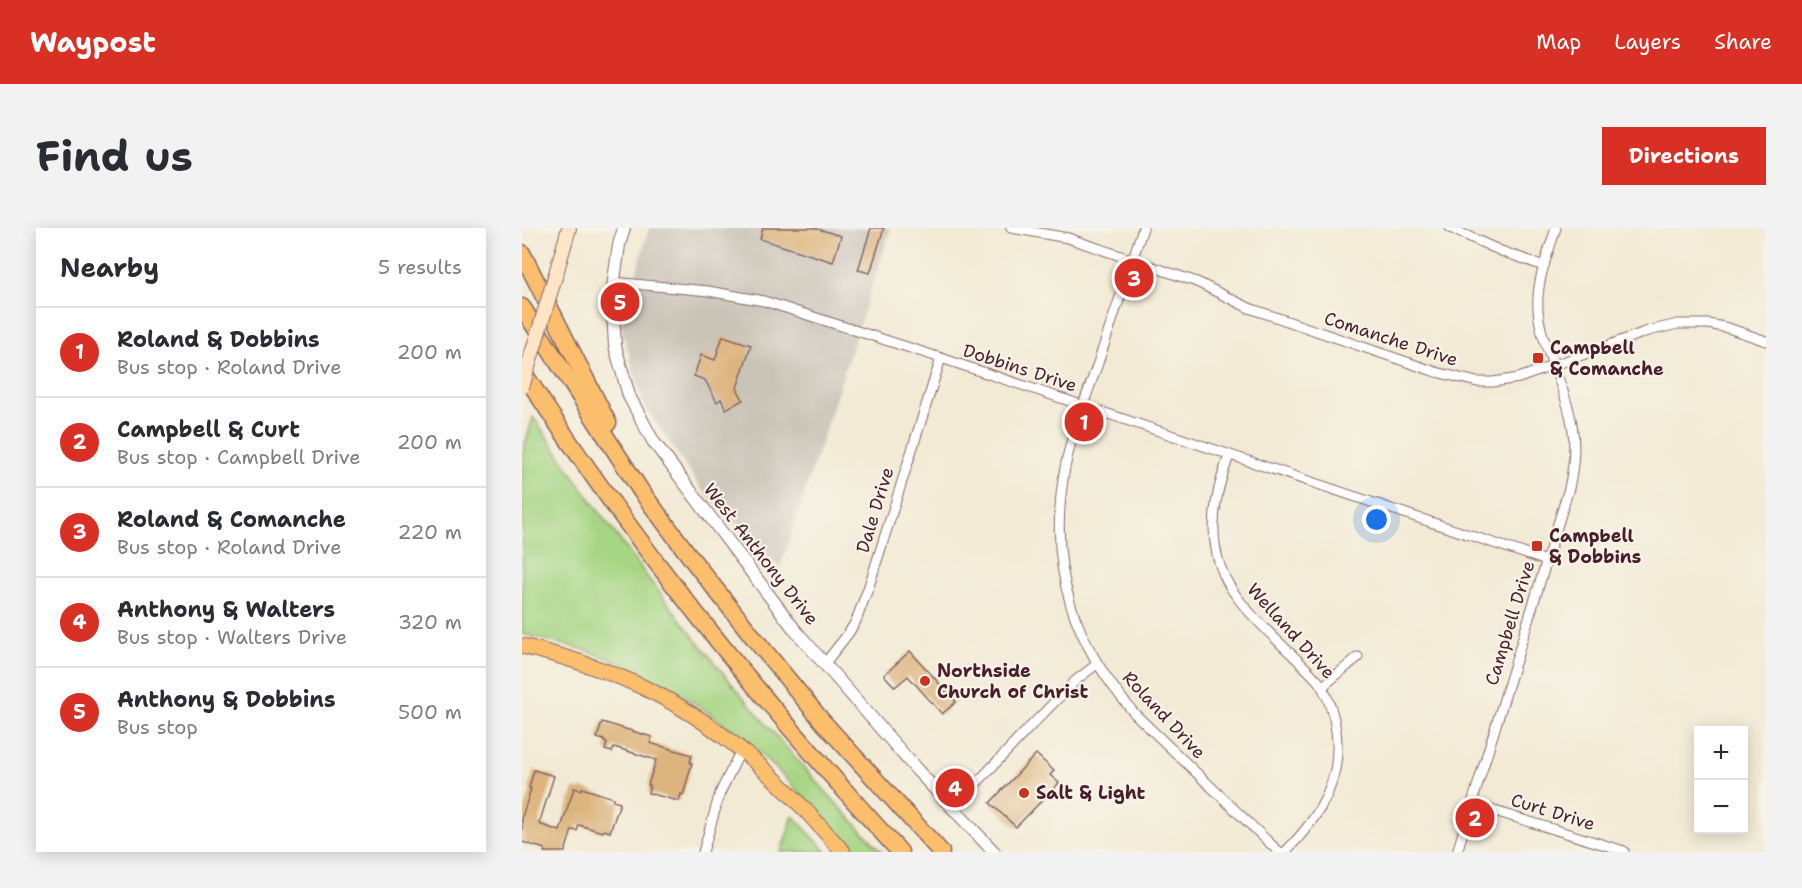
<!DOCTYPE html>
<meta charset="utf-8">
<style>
:root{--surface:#fff;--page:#f2f2f3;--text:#2b2b33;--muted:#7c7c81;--line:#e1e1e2;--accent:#d93025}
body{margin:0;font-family:"Shantell Sans",sans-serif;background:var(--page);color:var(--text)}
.controls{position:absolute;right:18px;bottom:18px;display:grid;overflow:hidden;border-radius:0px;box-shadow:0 3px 15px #0003}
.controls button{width:54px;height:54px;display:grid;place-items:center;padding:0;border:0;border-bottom:2px solid var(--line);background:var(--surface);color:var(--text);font:30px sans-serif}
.you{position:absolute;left:855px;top:292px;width:21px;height:21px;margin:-15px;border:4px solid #fff;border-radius:50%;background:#1a73e8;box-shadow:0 0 0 9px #1a73e833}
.badge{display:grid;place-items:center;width:39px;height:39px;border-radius:50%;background:var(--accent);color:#fff;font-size:20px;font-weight:700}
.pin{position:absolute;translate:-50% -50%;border:3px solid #fff;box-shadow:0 2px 6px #0006}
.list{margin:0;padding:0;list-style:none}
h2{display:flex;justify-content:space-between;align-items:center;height:78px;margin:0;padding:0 24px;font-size:26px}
h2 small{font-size:20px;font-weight:400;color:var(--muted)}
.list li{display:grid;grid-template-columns:39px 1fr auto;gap:18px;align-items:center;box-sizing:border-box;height:90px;padding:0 24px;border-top:2px solid var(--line)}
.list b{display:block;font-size:22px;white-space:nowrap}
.list p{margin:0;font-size:20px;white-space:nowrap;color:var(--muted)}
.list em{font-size:20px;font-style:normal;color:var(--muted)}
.map{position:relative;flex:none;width:1244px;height:624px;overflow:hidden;border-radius:0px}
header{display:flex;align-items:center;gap:36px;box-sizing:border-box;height:84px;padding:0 30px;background:var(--accent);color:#fff}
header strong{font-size:28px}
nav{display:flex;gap:33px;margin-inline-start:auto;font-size:21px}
.intro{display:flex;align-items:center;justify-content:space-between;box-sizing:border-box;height:144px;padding:0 36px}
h1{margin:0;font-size:42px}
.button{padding:15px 27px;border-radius:0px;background:var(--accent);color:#fff;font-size:21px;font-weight:700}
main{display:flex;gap:36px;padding:0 36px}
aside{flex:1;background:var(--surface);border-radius:0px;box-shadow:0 3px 15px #0003}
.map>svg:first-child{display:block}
.industrial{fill:#c9c3b8}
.green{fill:#a6d583;stroke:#787a57;stroke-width:1.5}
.building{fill:#ddb47d}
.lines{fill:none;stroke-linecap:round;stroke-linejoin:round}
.minor-casing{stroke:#856666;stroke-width:11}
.tertiary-casing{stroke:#856666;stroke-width:14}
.secondary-casing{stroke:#856666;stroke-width:16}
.primary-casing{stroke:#856666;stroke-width:17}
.motorway-casing{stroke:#856666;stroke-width:19}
.minor{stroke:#fff;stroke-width:9}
.tertiary{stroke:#fff;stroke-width:12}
.secondary{stroke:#fde5c5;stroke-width:14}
.primary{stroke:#fabe6d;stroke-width:15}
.motorway{stroke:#fabe6d;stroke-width:16}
.secondary-bridge-casing{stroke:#856666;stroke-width:16;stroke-linecap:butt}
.secondary-bridge{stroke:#fde5c5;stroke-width:14}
.poi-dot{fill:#c8321e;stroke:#f7f3e8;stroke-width:2}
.labels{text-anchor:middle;stroke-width:4.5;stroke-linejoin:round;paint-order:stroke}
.street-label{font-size:18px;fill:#4a1f2b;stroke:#f7f3e8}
.poi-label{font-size:18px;font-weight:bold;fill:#4a1f2b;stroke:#f7f3e8;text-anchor:start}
</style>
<header>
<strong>Waypost</strong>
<nav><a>Map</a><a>Layers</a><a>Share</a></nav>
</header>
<div class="intro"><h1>Find us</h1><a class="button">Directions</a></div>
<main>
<aside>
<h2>Nearby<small>5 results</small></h2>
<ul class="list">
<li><span class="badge">1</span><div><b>Roland &amp; Dobbins</b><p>Bus stop · Roland Drive</p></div><em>200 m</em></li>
<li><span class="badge">2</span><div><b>Campbell &amp; Curt</b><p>Bus stop · Campbell Drive</p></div><em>200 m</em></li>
<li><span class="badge">3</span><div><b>Roland &amp; Comanche</b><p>Bus stop · Roland Drive</p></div><em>220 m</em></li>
<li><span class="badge">4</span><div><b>Anthony &amp; Walters</b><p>Bus stop · Walters Drive</p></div><em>320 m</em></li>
<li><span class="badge">5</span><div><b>Anthony &amp; Dobbins</b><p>Bus stop</p></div><em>500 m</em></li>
</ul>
</aside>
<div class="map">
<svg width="1244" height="624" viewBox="0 0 1244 624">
<rect width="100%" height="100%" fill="#f7f3e8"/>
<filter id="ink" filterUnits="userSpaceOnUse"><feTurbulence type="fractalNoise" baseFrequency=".0167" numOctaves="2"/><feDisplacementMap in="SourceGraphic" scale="12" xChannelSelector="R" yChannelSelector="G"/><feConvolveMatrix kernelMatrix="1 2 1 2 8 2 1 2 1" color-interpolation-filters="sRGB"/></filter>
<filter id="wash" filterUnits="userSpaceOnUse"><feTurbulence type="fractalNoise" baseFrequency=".008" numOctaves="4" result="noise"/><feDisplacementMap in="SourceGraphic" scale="24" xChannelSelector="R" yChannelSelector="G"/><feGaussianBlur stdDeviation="1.35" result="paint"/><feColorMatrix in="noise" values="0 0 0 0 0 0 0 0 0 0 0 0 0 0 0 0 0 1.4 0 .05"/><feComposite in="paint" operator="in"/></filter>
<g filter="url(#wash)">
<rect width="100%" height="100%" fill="#f2ead4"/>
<polygon class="industrial" points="127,0 369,0 258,340 178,259 121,175 99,98"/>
<g class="green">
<path d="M11,189C37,226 62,264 89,300C172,414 263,523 360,624H332C291,581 251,531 202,496C162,466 115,439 66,423C45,417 22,412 0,406V227Z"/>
<polygon points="271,588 305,624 259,624"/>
</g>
<g id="blocks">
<g class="building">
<polygon points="241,0 293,0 319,8 311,34 238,11"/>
<polygon points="349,0 362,0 348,45 336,42"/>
<polygon points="201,108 229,117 215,160 221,172 204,181 199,171 195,174 183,152 172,148 179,127 193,132"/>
<polygon points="388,423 434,474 420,486 386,448 373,459 362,447"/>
<polygon points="80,494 130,509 128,515 170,527 168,534 170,535 162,564 161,567 159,566 157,573 126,565 128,557 126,557 134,532 92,519 90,524 83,522 85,515 82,514 82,512 75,510"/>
<polygon points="514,526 532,543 528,547 537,555 494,599 468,575"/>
<polygon points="12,542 32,548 17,596 38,603 52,560 59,562 60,560 91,570 91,573 98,575 88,604 82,602 81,604 77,603 57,597 55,603 50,602 43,624 22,624 23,621 0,614 0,589 9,561 7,560"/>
</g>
</g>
</g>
<g filter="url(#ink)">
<use href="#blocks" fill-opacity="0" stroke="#856666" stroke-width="1.5"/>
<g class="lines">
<g class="minor-casing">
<g id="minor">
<polyline points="489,0 546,10 675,54 727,80 914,144 955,154 971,154 997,150 1126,103 1156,96 1187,96 1206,100 1244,113"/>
<path d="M621,0C606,46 590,92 575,138C562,175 547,212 541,251C527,344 552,416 613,486L757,624"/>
<polyline points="928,0 979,23 1022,38"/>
<polyline points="91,54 186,63 242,73 419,130 1025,333"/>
<path d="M707,228C689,275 682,326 715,369C738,400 770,424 796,453C804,464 809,478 812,491C824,546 801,586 763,624"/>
<polyline points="303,435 326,406 334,393 347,358 419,130"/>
<polyline points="800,459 836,429"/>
<polyline points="950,576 1102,623"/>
<polyline points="431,580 506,501 553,453 575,436"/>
<polyline points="181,624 198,565 219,522"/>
<path d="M935,624L1047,260C1058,211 1050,185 1032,139C1025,120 1017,101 1016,81C1014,53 1026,26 1034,0"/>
</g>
</g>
<g class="tertiary-casing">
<polyline id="tertiary" points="102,0 97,17 90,66 93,118 107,168 131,213 273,402 395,542 472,624"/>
</g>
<g class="secondary-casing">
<polyline id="secondary" points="33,49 47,0"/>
</g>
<g class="primary-casing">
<path id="primary" d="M0,418C100,442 173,477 249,548C275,571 298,598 321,624"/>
</g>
<g class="motorway-casing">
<g id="motorway">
<polyline points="0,25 86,195"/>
<polyline points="0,79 119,263 172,334 236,415 301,494 419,624"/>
<path d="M0,142C110,315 240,473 378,624"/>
</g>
</g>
<use href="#minor" class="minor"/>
<use href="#tertiary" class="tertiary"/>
<use href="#secondary" class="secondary"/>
<use href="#primary" class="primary"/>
<use href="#motorway" class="motorway"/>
<g class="secondary-bridge-casing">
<polyline id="secondary-bridge" points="0,159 33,49"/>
</g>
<use href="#secondary-bridge" class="secondary-bridge"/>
</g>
</g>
<g class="poi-dot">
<rect x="1010" y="124" width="12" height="12" rx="3"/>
<rect x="1009" y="312" width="12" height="12" rx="3"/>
<circle cx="403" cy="453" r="6"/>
<circle cx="502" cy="565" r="6"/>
</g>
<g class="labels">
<g class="street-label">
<text transform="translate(869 111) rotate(18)" y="6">Comanche Drive</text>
<text transform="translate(498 140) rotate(18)" y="6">Dobbins Drive</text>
<text transform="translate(353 282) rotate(-73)" y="6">Dale Drive</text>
<text transform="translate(239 326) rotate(52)" y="6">West Anthony Drive</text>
<text transform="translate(988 395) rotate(-73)" y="6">Campbell Drive</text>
<text transform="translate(769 403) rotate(48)" y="6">Welland Drive</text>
<text transform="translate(642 487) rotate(47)" y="6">Roland Drive</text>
<text transform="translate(1031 584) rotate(17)" y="6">Curt Drive</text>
</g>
<g class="poi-label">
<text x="1028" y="126">Campbell<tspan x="1028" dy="21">&amp; Comanche</tspan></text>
<text x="1027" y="314">Campbell<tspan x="1027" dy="21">&amp; Dobbins</tspan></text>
<text x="415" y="449">Northside<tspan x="415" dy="21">Church of Christ</tspan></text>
<text x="514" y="571">Salt &amp; Light</text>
</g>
</g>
</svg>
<div class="controls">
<button>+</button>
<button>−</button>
</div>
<div class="you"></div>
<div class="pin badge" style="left:562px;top:194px">1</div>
<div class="pin badge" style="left:953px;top:590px">2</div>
<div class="pin badge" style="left:612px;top:50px">3</div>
<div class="pin badge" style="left:433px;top:560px">4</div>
<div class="pin badge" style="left:98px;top:74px">5</div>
</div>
</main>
